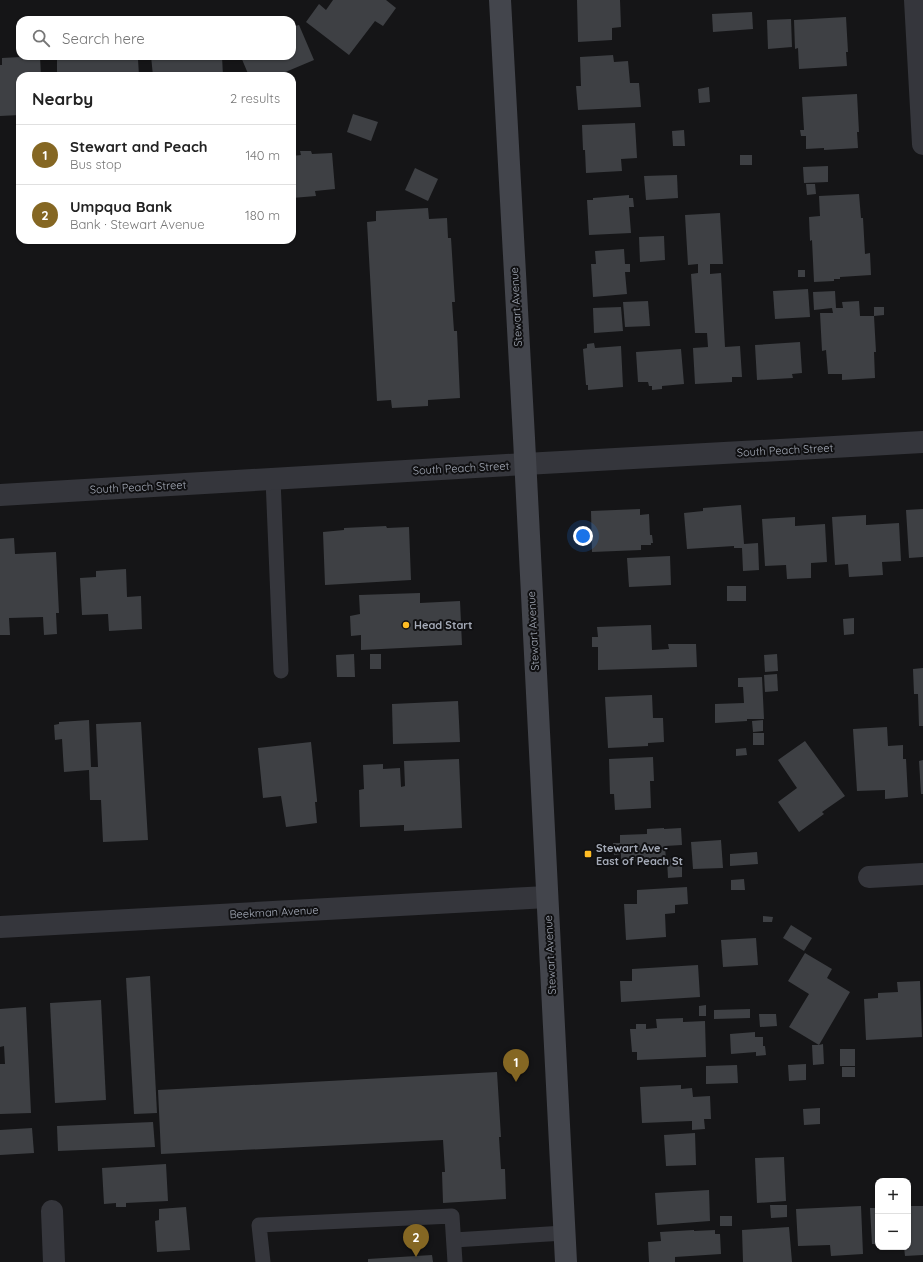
<!DOCTYPE html>
<meta charset="utf-8">
<style>
:root{--surface:#fff;--page:#f6f6f6;--text:#222;--muted:#767676;--line:#e0e0e0;--accent:#856723}
body{margin:0;font-family:Quicksand,sans-serif;background:var(--page);color:var(--text)}
.controls{position:absolute;right:12px;bottom:12px;display:grid;overflow:hidden;border-radius:8px;box-shadow:0 1px 3px #0004}
.controls button{width:36px;height:36px;display:grid;place-items:center;padding:0;border:0;border-bottom:1px solid var(--line);background:var(--surface);color:var(--text);font:20px sans-serif}
.you{position:absolute;left:583px;top:536px;width:14px;height:14px;margin:-10px;border:3px solid #fff;border-radius:50%;background:#1a73e8;box-shadow:0 0 0 6px #1a73e833}
.badge{display:grid;place-items:center;width:26px;height:26px;border-radius:50%;background:var(--accent);color:#fff;font-size:13px;font-weight:700}
.pin{position:absolute;translate:-50% -33px;filter:drop-shadow(0 1px 2px #0008)}
.pin::after{content:'';position:absolute;top:21px;width:14px;height:12px;background:inherit;clip-path:polygon(0 0,100% 0,50% 100%)}
.list{margin:0;padding:0;list-style:none}
h2{display:flex;justify-content:space-between;align-items:center;height:52px;margin:0;padding:0 16px;font-size:17px}
h2 small{font-size:13px;font-weight:400;color:var(--muted)}
.list li{display:grid;grid-template-columns:26px 1fr auto;gap:12px;align-items:center;box-sizing:border-box;height:60px;padding:0 16px;border-top:1px solid var(--line)}
.list b{display:block;font-size:15px;white-space:nowrap}
.list p{margin:0;font-size:13px;white-space:nowrap;color:var(--muted)}
.list em{font-size:13px;font-style:normal;color:var(--muted)}
.icon{flex:none;width:22px;height:22px;fill:none;stroke:currentColor;stroke-width:2;stroke-linecap:round;stroke-linejoin:round}
.map{position:relative;flex:none;width:923px;height:1262px;overflow:hidden}
.search{position:absolute;background:var(--surface);box-shadow:0 1px 3px #0004;left:16px;top:16px;width:280px;height:44px;display:flex;align-items:center;gap:10px;box-sizing:border-box;padding:0 14px;border-radius:12px;color:var(--muted);font-size:15px}
.panel{position:absolute;background:var(--surface);box-shadow:0 1px 3px #0004;left:16px;top:72px;width:280px;height:172px;border-radius:12px}
.map>svg:first-child{display:block}
.building{fill:#3e4044}
.lines{fill:none;stroke-linecap:round;stroke-linejoin:round}
.service{stroke:#35363c;stroke-width:15}
.minor{stroke:#35363c;stroke-width:22}
.tertiary{stroke:#35363c;stroke-width:22}
.secondary{stroke:#43454c;stroke-width:22}
.poi-dot{fill:#ffbc24;stroke:#101012;stroke-width:1.5}
.labels{text-anchor:middle;stroke-width:4;stroke-linejoin:round;paint-order:stroke}
.street-label{font-size:11px;fill:#a5abb8;stroke:#101012}
.poi-label{font-size:11px;font-weight:bold;fill:#a5abb8;stroke:#101012;text-anchor:start}
</style>
<div class="map">
<svg width="923" height="1262" viewBox="0 0 923 1262">
<rect width="100%" height="100%" fill="#151517"/>
<g class="building">
<polygon points="333,0 386,0 396,8 383,26 375,21 349,55 306,22 319,4 326,10"/>
<polygon points="577,0 620,0 621,27 612,28 612,40 578,42"/>
<polygon points="752,12 753,29 713,32 712,14"/>
<polygon points="846,17 848,52 846,52 847,66 799,69 798,48 795,49 794,20"/>
<polygon points="791,19 792,47 768,49 767,20"/>
<polygon points="299,25 314,60 276,76 249,76 241,57 244,56 292,56 292,27"/>
<polygon points="613,55 614,62 628,61 630,83 639,83 641,107 578,110 576,86 581,86 580,57"/>
<polygon points="40,56 41,76 20,76 20,115 0,116 0,65 2,65 2,58"/>
<polygon points="151,56 185,56 185,58 222,56 223,76 153,76"/>
<polygon points="81,59 81,60 138,59 139,76 57,76 57,60"/>
<polygon points="709,87 710,102 699,103 698,89"/>
<polygon points="857,94 859,132 857,132 858,148 824,150 824,148 806,149 806,136 801,136 800,130 804,130 802,97"/>
<polygon points="353,114 378,122 371,141 347,132"/>
<polygon points="635,123 637,158 621,159 622,171 586,173 585,150 583,150 582,125"/>
<polygon points="684,130 685,146 673,146 672,131"/>
<polygon points="300,151 311,151 312,154 332,153 335,189 315,191 316,196 292,198 292,156 301,155"/>
<rect x="740" y="155" width="12" height="10"/>
<polygon points="828,166 828,182 804,183 803,167"/>
<polygon points="415,168 438,179 428,201 405,190"/>
<polygon points="677,175 678,198 646,200 644,176"/>
<polygon points="806,184 815,184 816,194 807,195"/>
<polygon points="859,194 861,218 863,218 865,254 870,253 871,275 840,277 840,279 834,279 834,281 814,282 812,240 810,241 809,217 820,216 819,196"/>
<polygon points="629,195 629,198 633,198 634,207 629,207 631,233 589,235 587,200 593,200 593,198"/>
<polygon points="428,208 429,219 447,218 448,238 451,238 455,302 452,302 454,331 457,331 460,398 428,400 428,406 392,408 391,400 377,401 367,222 376,221 376,211"/>
<polygon points="720,213 723,264 710,264 710,274 721,273 725,347 740,346 742,377 732,377 732,382 695,384 693,348 708,347 707,333 695,333 691,274 698,273 698,264 688,265 685,215"/>
<polygon points="664,236 665,260 640,262 639,237"/>
<polygon points="624,249 625,264 630,264 630,272 625,272 627,294 593,297 591,264 596,264 595,251"/>
<rect x="798" y="270" width="7" height="7"/>
<polygon points="808,289 810,317 775,319 773,291"/>
<polygon points="835,291 836,308 843,308 842,302 859,301 860,316 874,316 876,352 874,352 875,378 842,380 842,374 828,374 826,350 822,351 820,313 833,313 832,308 814,310 813,292"/>
<polygon points="648,301 650,326 625,327 623,302"/>
<polygon points="621,307 623,331 594,333 593,308"/>
<polygon points="874,307 884,307 884,315 874,316"/>
<polygon points="800,342 802,373 792,374 793,378 757,380 755,345"/>
<polygon points="594,343 595,348 621,346 623,387 588,390 588,385 586,385 583,349 587,348 587,344"/>
<polygon points="681,349 684,384 662,386 662,389 652,390 652,386 649,386 648,382 638,382 636,352"/>
<polygon points="741,505 744,544 758,543 759,570 743,571 742,548 734,548 734,546 687,549 684,513 703,511 703,508"/>
<polygon points="640,509 640,515 649,514 650,535 652,535 653,543 651,543 651,545 641,545 641,550 592,552 591,511"/>
<polygon points="923,509 923,557 909,558 906,510"/>
<polygon points="866,515 866,525 899,523 901,561 882,562 883,575 849,577 848,564 835,565 832,517"/>
<polygon points="795,517 795,526 825,524 827,562 811,563 811,578 787,579 786,565 765,566 762,519"/>
<polygon points="386,526 387,528 409,527 411,580 325,585 323,532 344,530 344,528"/>
<polygon points="14,538 15,554 56,552 59,613 56,613 57,634 44,635 43,617 9,618 10,635 0,635 0,539"/>
<polygon points="670,556 671,585 629,587 627,558"/>
<polygon points="126,569 127,597 141,596 142,629 109,631 108,614 82,615 80,578 96,577 96,571"/>
<rect x="727" y="586" width="19" height="15"/>
<polygon points="420,593 420,603 460,601 462,645 361,650 361,635 351,636 350,616 360,614 359,595"/>
<polygon points="854,618 854,634 844,635 843,619"/>
<polygon points="651,625 652,650 669,649 668,644 696,644 697,667 598,670 598,647 592,647 592,637 598,637 597,627"/>
<polygon points="354,654 355,677 337,677 336,655"/>
<rect x="370" y="654" width="11" height="15"/>
<polygon points="777,654 778,671 765,672 764,655"/>
<polygon points="923,668 923,726 919,726 918,694 914,694 913,669"/>
<polygon points="777,674 778,691 765,692 764,675"/>
<polygon points="762,677 764,719 747,719 747,721 715,723 715,704 744,703 743,687 738,687 738,678"/>
<polygon points="652,695 653,718 663,718 664,742 648,743 648,746 608,748 605,697"/>
<polygon points="458,701 460,742 393,744 392,704"/>
<polygon points="89,720 91,767 98,767 96,724 141,722 148,840 103,842 101,800 90,800 89,770 64,772 62,739 55,740 54,725 59,724 59,722"/>
<polygon points="763,720 763,731 753,732 752,721"/>
<polygon points="887,727 888,746 903,745 903,759 906,759 908,797 885,799 885,790 857,791 853,729"/>
<rect x="753" y="733" width="11" height="12"/>
<polygon points="805,741 845,796 822,812 824,814 799,832 778,802 797,788 778,760"/>
<polygon points="311,742 317,800 317,802 315,802 317,823 286,827 281,796 263,798 258,748"/>
<polygon points="746,748 747,755 736,756 736,749"/>
<polygon points="653,757 654,781 650,781 651,808 615,810 614,794 610,794 609,759"/>
<polygon points="459,759 462,828 404,831 404,825 360,827 359,790 364,789 363,765 383,764 383,769 400,768 401,787 405,786 404,761"/>
<polygon points="923,760 923,794 921,794 919,761"/>
<polygon points="664,828 664,829 681,828 682,845 665,846 666,860 621,862 621,854 614,855 613,843 620,843 620,835 647,834 647,829"/>
<polygon points="721,840 723,868 693,869 691,842"/>
<polygon points="757,852 758,864 730,866 730,854"/>
<polygon points="682,858 682,877 668,878 667,859"/>
<polygon points="744,879 745,890 731,890 731,880"/>
<polygon points="687,887 688,904 675,905 675,913 665,914 666,937 626,940 624,904 637,904 637,890"/>
<polygon points="763,916 773,917 772,922 763,922"/>
<polygon points="791,925 812,938 804,951 783,938"/>
<polygon points="756,938 758,965 723,967 721,940"/>
<polygon points="805,953 832,969 827,978 850,992 819,1045 823,1044 824,1064 813,1065 812,1045 819,1045 789,1027 809,994 788,981"/>
<polygon points="698,965 700,997 621,1002 620,981 632,981 632,969"/>
<polygon points="150,976 157,1113 134,1114 126,978"/>
<polygon points="920,981 922,1037 866,1040 864,999 878,998 878,993 898,992 897,982"/>
<polygon points="101,1000 106,1100 55,1103 50,1003"/>
<polygon points="706,1005 706,1016 699,1016 699,1006"/>
<polygon points="26,1007 31,1113 0,1114 0,1064 5,1064 4,1046 0,1047 0,1009"/>
<polygon points="750,1009 750,1018 714,1019 714,1010"/>
<polygon points="759,1014 776,1014 777,1026 760,1027"/>
<polygon points="683,1018 683,1022 705,1021 706,1057 637,1060 637,1052 632,1052 630,1029 636,1029 636,1024 646,1024 646,1029 657,1028 656,1019"/>
<polygon points="755,1032 755,1037 763,1037 763,1046 765,1046 766,1055 756,1056 756,1052 731,1054 730,1034"/>
<rect x="840" y="1049" width="15" height="17"/>
<polygon points="806,1064 806,1080 789,1081 788,1065"/>
<polygon points="737,1065 738,1083 706,1084 706,1066"/>
<rect x="842" y="1067" width="13" height="10"/>
<polygon points="497,1072 501,1137 499,1137 501,1169 505,1169 506,1199 443,1203 442,1172 445,1172 443,1140 161,1154 158,1090"/>
<polygon points="681,1085 681,1089 692,1088 693,1097 710,1096 711,1119 704,1119 705,1129 692,1130 692,1121 642,1123 640,1087"/>
<polygon points="820,1108 820,1124 804,1125 803,1109"/>
<polygon points="153,1122 155,1147 58,1151 57,1126"/>
<polygon points="32,1128 34,1153 0,1155 0,1130"/>
<polygon points="695,1133 696,1165 666,1166 664,1135"/>
<polygon points="784,1157 786,1201 757,1203 755,1158"/>
<polygon points="166,1164 168,1201 126,1203 126,1207 116,1207 116,1203 104,1204 102,1168"/>
<polygon points="709,1190 710,1221 657,1225 655,1193"/>
<polygon points="770,1205 787,1205 787,1217 771,1218"/>
<polygon points="861,1206 863,1254 831,1256 830,1245 798,1246 796,1209"/>
<polygon points="908,1206 923,1206 923,1255 905,1256 904,1247 908,1247"/>
<polygon points="186,1207 190,1250 157,1252 155,1221 159,1220 159,1209"/>
<polygon points="870,1208 878,1208 878,1244 872,1244"/>
<rect x="720" y="1216" width="12" height="10"/>
<polygon points="789,1227 792,1262 743,1262 742,1230"/>
<polygon points="694,1230 694,1231 715,1230 715,1234 720,1234 721,1254 675,1257 675,1262 649,1262 648,1242 661,1241 660,1232"/>
<polygon points="432,1255 433,1262 368,1262 368,1259"/>
</g>
<g class="lines">
<g class="service">
<polyline points="273,479 281,671"/>
<polyline points="454,1240 564,1233"/>
<polyline points="263,1262 259,1225 452,1216 455,1262"/>
</g>
<g class="minor">
<polyline points="915,0 923,144"/>
<polyline points="525,464 923,442"/>
<polyline points="869,877 923,874"/>
<polyline points="0,927 547,897"/>
<polyline points="52,1211 54,1262"/>
</g>
<polyline class="tertiary" points="0,495 525,464"/>
<polyline class="secondary" points="500,0 524,438 566,1262"/>
</g>
<g class="poi-dot">
<circle cx="406" cy="625" r="4"/>
<rect x="584" y="850" width="8" height="8" rx="2"/>
</g>
<g class="labels">
<g class="street-label">
<text transform="translate(516 307) rotate(-93)" y="4">Stewart Avenue</text>
<text transform="translate(785 450) rotate(-3)" y="4">South Peach Street</text>
<text transform="translate(461 468) rotate(-3)" y="4">South Peach Street</text>
<text transform="translate(138 487) rotate(-3)" y="4">South Peach Street</text>
<text transform="translate(533 631) rotate(-93)" y="4">Stewart Avenue</text>
<text transform="translate(274 912) rotate(-3)" y="4">Beekman Avenue</text>
<text transform="translate(550 955) rotate(-93)" y="4">Stewart Avenue</text>
</g>
<g class="poi-label">
<text x="414" y="629">Head Start</text>
<text x="596" y="852">Stewart Ave -<tspan x="596" dy="13">East of Peach St</tspan></text>
</g>
</g>
</svg>
<div class="controls">
<button>+</button>
<button>−</button>
</div>
<div class="you"></div>
<div class="pin badge" style="left:516px;top:1082px">1</div>
<div class="pin badge" style="left:416px;top:1257px">2</div>
<div class="search"><svg class="icon" aria-label="search" viewBox="0 0 24 24"><circle cx="10" cy="10" r="6"/><path d="M15 15l6 6"/></svg>Search here</div>
<section class="panel">
<h2>Nearby<small>2 results</small></h2>
<ul class="list">
<li><span class="badge">1</span><div><b>Stewart and Peach</b><p>Bus stop</p></div><em>140 m</em></li>
<li><span class="badge">2</span><div><b>Umpqua Bank</b><p>Bank · Stewart Avenue</p></div><em>180 m</em></li>
</ul>
</section>
</div>
